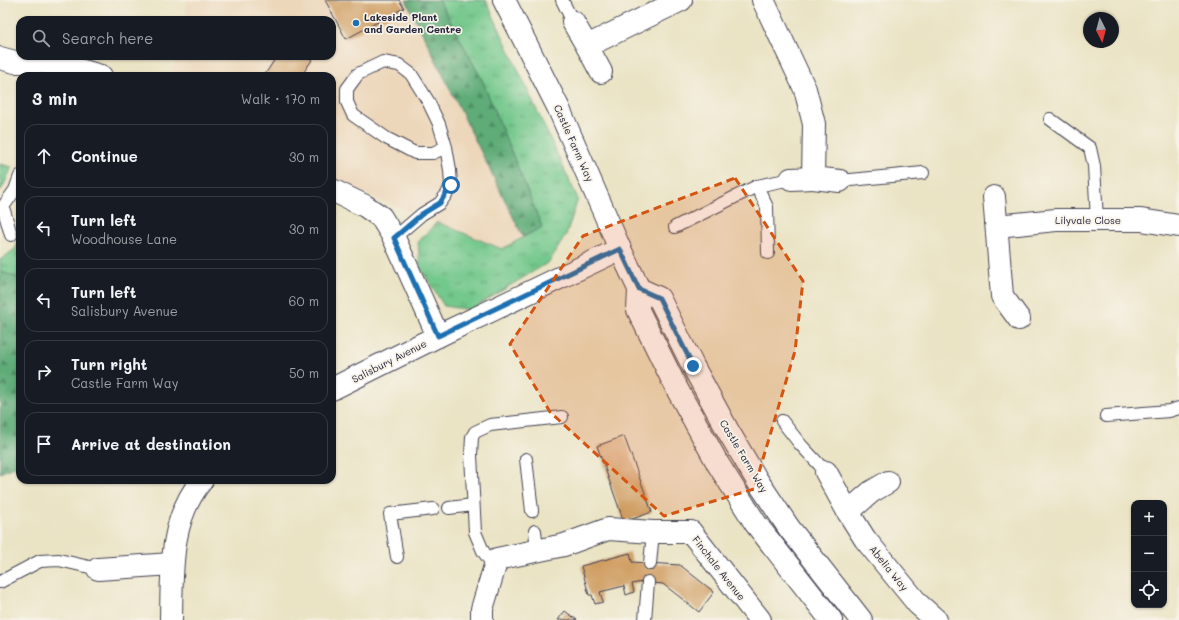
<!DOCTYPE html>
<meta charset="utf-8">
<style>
:root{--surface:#171b24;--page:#242831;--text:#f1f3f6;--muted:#9ea1a6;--line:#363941}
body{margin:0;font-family:Mali,sans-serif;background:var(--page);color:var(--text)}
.controls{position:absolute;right:12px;bottom:12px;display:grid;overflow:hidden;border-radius:8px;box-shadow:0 1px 3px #0004}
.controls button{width:36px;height:36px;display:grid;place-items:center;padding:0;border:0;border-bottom:1px solid var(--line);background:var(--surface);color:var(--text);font:20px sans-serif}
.compass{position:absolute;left:1083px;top:12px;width:36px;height:36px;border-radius:50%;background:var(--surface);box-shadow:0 1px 3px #0004;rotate:174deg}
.stop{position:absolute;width:12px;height:12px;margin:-9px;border:3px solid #1f6fb2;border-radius:50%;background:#fff}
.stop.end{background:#1f6fb2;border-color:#fff;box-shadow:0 1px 4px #0008}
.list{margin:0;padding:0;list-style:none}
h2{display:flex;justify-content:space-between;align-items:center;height:52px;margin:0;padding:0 16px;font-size:17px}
h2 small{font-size:13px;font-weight:400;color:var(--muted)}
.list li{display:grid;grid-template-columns:26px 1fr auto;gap:12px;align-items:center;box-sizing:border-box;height:64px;margin:0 8px 8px;padding:0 8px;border:1px solid var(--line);border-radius:12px}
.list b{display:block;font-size:15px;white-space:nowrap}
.list p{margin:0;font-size:13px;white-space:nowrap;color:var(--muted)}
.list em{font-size:13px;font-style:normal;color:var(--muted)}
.icon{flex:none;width:22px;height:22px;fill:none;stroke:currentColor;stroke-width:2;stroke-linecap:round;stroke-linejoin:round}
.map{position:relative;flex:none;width:1179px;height:620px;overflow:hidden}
.search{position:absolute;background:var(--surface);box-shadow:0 1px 3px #0004;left:16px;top:16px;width:320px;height:44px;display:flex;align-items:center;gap:10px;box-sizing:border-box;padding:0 14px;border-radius:12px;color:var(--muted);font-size:15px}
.panel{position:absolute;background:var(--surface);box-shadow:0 1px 3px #0004;left:16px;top:72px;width:320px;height:412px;border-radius:12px}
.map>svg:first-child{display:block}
.built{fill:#ecd7ba}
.grass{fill:url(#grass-tufts);stroke:#4a7564}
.forest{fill:url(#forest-firs);stroke:#40675a}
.building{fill:#cf9c61}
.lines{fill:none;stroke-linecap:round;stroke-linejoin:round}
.lane-casing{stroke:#403f50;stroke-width:14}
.street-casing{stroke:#403f50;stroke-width:24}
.primary-casing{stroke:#403f50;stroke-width:24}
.lane{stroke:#fff;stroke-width:12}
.street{stroke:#fff;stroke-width:22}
.primary{stroke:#fff;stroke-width:22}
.route{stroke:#1f6fb2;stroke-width:5}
.marked{fill:#d45411;fill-opacity:0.2;stroke:#d45411;stroke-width:3;stroke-dasharray:8 5;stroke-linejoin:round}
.poi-dot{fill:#1f6fb2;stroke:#f7f3e8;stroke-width:1.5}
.labels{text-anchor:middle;stroke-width:3.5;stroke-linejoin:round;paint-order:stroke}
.poi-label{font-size:10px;font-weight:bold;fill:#22223b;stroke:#f7f3e8;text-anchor:start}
.street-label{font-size:10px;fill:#22223b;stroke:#f7f3e8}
</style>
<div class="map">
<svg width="1179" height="620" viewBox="0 0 1179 620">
<defs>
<pattern id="grass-tufts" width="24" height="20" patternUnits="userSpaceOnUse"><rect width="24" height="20" fill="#73c88c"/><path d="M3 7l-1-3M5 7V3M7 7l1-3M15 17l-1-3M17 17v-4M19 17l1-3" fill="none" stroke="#5ea274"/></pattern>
<pattern id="forest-firs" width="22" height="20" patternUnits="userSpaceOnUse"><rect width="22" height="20" fill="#5eac78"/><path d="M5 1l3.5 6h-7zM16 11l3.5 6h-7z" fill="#4d8c64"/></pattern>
</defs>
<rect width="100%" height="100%" fill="#f7f3e8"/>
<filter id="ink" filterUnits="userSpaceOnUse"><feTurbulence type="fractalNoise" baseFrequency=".025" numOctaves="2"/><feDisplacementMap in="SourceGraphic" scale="8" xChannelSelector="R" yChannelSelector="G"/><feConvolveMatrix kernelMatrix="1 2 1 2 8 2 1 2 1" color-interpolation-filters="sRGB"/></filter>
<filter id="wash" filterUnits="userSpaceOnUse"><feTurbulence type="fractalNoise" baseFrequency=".012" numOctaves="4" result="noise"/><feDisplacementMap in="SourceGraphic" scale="16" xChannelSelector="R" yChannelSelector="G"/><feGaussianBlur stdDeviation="0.9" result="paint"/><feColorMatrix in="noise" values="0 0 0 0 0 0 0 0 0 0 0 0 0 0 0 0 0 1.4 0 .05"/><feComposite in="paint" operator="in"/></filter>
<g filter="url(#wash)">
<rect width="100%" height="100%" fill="#eae3c4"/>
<polygon class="built" points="186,0 406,0 523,237 502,250 332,180 332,76 171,76 177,56 332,56 332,20 186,20"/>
<g class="grass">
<polygon points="439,0 486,0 578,199 566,235 549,262 470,310 444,306 420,267 418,242 437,222 502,249 542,227 482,80"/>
<polygon points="0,164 12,167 2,189 0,191"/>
<polygon points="20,239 20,279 0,271 0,260 15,249"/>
</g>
<g class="forest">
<polygon points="406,0 439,0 482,80 542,227 523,237"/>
<polygon points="0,271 20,279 20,464 0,473"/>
</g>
<g id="blocks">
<g class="building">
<polygon points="325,0 399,0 404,8 346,39"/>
<polygon points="277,56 306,56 312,60 301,76 264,76"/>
<polygon points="624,436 652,512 624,522 597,446"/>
<polygon points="630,553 632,562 680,565 714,592 699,612 663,584 642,582 632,584 634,592 626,595 624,586 600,592 603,602 595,604 592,595 589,595 581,566"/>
<polygon points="565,611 577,620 558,620"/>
</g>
</g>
</g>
<g filter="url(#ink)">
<use href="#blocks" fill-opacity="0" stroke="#403f50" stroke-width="1"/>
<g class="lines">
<g class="lane-casing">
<g id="lane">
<polyline points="562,0 573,22"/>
<polyline points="1050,119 1090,148 1094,166 1097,220"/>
<polyline points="840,181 923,173"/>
<polyline points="757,186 767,207 768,253"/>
<polyline points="675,227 757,186 791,179"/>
<polyline points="11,235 3,207 15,190 20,176"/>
<polyline points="394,238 422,214 440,203 448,192 451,185 450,170 446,147 439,124 428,101 411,74 399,65 383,62 358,74 347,89 347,102 353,115 386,138 415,153 433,153 446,147"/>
<polyline points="1106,416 1169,411 1179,408"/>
<polyline points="782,421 800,444 826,472"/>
<polyline points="526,459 532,511"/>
<polyline points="449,508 473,505"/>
<polyline points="535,531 537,551"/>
<polyline points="397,557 390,514 433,509"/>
<polyline points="650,564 653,532"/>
<polyline points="495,568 483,551 475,532 471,455 472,437 475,432 490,425 562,417"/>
<polyline points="0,582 40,561 59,560 98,569"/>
<polyline points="645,620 648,582"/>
</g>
</g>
<g class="street-casing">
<g id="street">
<polyline points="763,0 805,89 814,124 813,178 791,179"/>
<polyline points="573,22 587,46 681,0"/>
<polyline points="587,46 601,72"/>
<polyline points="0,58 15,62 38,62 62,65 101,76"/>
<polyline points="813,178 840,181"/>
<polyline points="332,190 365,206 381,217 394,238 438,336"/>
<polyline points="994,197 1002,296 1019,319"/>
<polyline points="997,226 1056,220 1141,220 1179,226"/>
<polyline points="332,389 438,336 620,249"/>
<polyline points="826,472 848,512 865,539 918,604 936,620"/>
<polyline points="848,512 871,492 888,482"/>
<polyline points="98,569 172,564"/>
<path d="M171,620C172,571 169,520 202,480"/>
<polyline points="482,620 482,609 497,559 564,545 608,529 653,532 691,532 760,620"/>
</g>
</g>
<g class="primary-casing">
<g id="primary">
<polyline points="504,0 558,107 620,249 639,289 638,310 677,389 718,464 756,524 831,620"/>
<polyline points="639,289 659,298 693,366 727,429 757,480 789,528 861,620"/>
</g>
</g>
<use href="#lane" class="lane"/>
<use href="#street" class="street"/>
<use href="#primary" class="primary"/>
</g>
</g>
<g class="lines" filter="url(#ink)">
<polyline class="route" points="451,185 440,203 422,214 394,238 438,336 620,249 639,289 659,298 693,366"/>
</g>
<path class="marked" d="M735,178L803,281L795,351L754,489L664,516L550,412L510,344L583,236Z"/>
<circle class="poi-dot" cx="356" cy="23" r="4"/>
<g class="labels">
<g class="poi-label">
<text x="364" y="21">Lakeside Plant<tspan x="364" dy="12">and Garden Centre</tspan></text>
</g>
<g class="street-label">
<text transform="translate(574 143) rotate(66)" y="4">Castle Farm Way</text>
<text x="1088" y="224">Lilyvale Close</text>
<text transform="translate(389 361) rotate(-27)" y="4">Salisbury Avenue</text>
<text transform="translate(744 456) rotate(59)" y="4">Castle Farm Way</text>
<text transform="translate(719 568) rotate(52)" y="4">Finchale Avenue</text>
<text transform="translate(889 568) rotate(51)" y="4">Abelia Way</text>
</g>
</g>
</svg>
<div class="controls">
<button>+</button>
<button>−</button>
<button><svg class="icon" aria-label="locate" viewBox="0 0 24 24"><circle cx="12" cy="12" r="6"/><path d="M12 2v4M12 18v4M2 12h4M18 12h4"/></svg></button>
</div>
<svg class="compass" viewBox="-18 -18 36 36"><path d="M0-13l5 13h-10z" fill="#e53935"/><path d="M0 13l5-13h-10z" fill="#9ea1a6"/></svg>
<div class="stop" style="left:451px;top:185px"></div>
<div class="stop end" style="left:693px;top:366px"></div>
<div class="search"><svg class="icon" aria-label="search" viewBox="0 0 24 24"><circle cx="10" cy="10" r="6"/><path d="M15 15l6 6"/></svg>Search here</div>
<section class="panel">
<h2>3 min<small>Walk · 170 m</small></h2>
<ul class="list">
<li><svg class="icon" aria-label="ahead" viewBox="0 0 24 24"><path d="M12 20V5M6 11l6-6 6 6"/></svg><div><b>Continue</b></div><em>30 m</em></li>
<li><svg class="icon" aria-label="left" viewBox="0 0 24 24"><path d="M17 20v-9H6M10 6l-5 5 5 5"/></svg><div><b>Turn left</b><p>Woodhouse Lane</p></div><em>30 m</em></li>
<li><svg class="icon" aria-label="left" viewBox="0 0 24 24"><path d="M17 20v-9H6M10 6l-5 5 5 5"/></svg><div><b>Turn left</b><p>Salisbury Avenue</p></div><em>60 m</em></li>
<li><svg class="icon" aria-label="right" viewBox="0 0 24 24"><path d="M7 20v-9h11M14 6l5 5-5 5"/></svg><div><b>Turn right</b><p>Castle Farm Way</p></div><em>50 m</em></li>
<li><svg class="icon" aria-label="arrive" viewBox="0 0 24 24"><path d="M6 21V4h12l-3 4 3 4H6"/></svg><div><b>Arrive at destination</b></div></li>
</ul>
</section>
</div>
